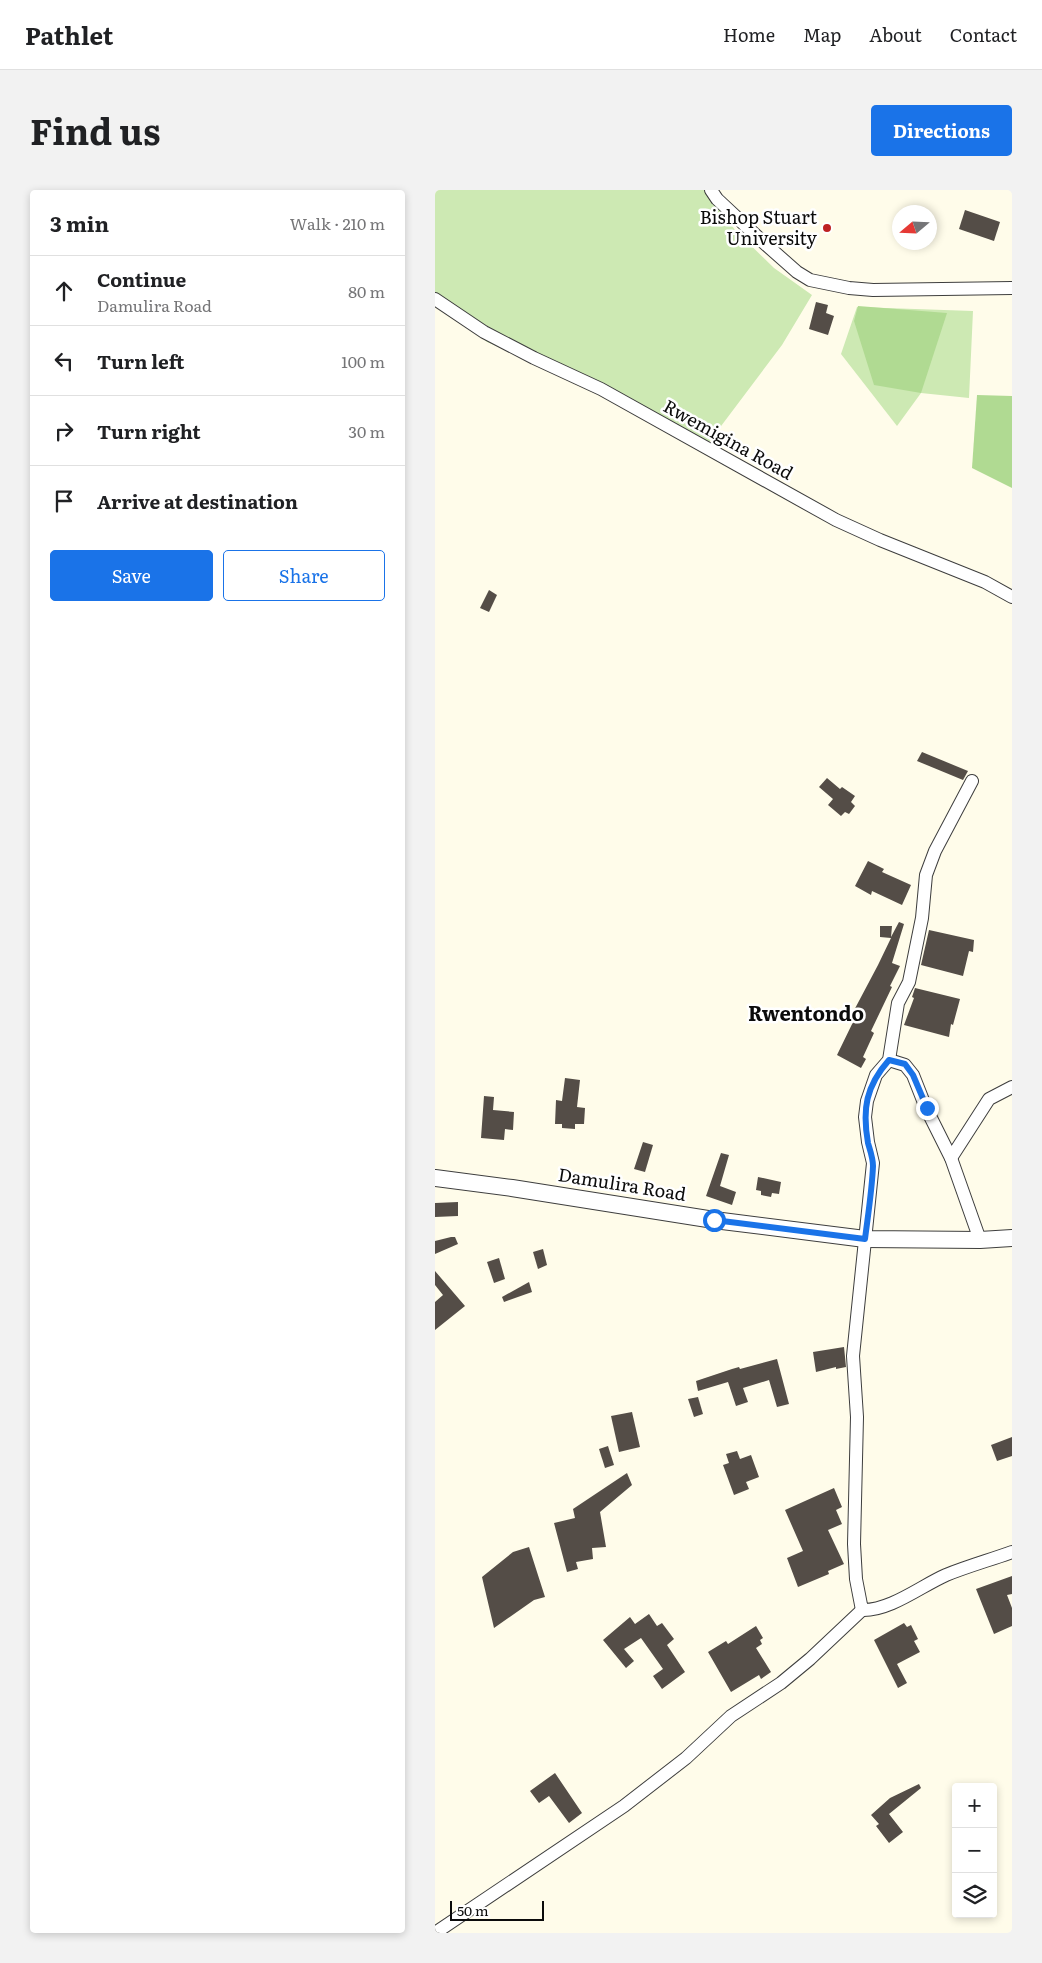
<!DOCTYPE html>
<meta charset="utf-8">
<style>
:root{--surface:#fff;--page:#f2f2f2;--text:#202124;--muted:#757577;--line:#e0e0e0;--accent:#1a73e8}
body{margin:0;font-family:Literata,serif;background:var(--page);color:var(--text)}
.controls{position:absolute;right:15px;bottom:15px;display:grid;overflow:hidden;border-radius:5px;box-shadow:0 2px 8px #0003}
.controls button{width:45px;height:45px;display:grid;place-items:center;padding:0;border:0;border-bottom:1px solid var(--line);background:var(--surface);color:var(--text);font:25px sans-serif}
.compass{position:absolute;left:457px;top:15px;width:45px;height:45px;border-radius:50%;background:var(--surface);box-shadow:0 2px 8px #0003;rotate:251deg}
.scale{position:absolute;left:15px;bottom:12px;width:94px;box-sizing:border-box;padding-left:5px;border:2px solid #0b0b0b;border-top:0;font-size:14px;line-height:18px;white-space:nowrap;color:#0b0b0b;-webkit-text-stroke:4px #fff;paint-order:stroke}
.stop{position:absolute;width:15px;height:15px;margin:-11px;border:4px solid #1a73e8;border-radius:50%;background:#fff}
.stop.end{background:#1a73e8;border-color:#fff;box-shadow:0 1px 5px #0008}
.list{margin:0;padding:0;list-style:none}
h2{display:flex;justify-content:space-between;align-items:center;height:65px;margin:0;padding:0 20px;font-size:21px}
h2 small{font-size:16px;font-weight:400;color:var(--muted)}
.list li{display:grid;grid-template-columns:32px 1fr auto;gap:15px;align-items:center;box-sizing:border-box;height:70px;padding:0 20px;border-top:1px solid var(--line)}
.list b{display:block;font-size:19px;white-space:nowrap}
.list p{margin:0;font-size:16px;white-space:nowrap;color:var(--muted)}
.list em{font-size:16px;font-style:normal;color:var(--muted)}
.actions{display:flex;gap:10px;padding:15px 20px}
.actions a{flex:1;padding:11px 0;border:1px solid var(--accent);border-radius:5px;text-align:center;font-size:18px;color:var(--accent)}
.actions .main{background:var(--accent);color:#fff}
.icon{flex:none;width:28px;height:28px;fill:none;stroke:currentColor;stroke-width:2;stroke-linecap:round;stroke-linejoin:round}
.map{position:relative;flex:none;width:577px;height:1743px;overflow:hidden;border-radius:5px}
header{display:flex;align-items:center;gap:30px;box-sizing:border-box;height:70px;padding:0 25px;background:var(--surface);border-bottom:1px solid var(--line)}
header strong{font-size:24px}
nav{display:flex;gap:28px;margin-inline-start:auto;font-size:18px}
.intro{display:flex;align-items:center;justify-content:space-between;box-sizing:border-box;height:120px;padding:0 30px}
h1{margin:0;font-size:35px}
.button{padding:12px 22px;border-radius:5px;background:var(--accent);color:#fff;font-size:18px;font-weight:700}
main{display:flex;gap:30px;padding:0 30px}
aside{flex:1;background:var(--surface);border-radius:5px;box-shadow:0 2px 8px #0003}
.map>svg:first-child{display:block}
.green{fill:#cde9b3}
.forest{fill:#b0da92}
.building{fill:#544d47}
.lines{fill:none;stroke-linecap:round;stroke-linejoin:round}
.minor-casing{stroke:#3e3e3e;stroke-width:14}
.tertiary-casing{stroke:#3e3e3e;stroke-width:18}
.minor{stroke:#fff;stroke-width:12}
.tertiary{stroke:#fff;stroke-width:16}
.route{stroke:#1a73e8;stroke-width:6}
.poi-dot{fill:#be2122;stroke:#fff;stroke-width:2}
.labels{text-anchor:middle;stroke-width:5;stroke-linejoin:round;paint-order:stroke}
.poi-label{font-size:18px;fill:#0b0b0b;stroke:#fff;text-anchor:end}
.street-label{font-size:18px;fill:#0b0b0b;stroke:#fff}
.quarter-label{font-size:20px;font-weight:bold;fill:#0b0b0b;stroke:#fff}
</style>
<header>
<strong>Pathlet</strong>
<nav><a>Home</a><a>Map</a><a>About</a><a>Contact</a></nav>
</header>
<div class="intro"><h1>Find us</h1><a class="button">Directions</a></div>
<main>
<aside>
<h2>3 min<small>Walk · 210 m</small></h2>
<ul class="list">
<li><svg class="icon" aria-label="ahead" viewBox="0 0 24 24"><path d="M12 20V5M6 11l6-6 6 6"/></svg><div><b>Continue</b><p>Damulira Road</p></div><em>80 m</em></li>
<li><svg class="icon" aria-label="left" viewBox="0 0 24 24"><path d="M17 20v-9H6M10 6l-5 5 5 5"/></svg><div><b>Turn left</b></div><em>100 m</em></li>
<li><svg class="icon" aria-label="right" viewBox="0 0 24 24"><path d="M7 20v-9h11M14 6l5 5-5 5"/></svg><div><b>Turn right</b></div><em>30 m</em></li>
<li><svg class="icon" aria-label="arrive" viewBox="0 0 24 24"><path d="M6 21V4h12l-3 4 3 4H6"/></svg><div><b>Arrive at destination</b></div></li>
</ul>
<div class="actions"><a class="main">Save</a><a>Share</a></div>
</aside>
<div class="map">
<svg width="577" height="1743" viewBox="0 0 577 1743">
<rect width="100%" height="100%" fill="#fffcea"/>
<g class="green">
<polygon points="0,0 271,0 300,40 339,78 377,105 347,155 268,260 122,182 52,152 0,110"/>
<polygon points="422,117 538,121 534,208 486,203 462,236 406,164"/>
</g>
<g class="forest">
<polygon points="423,116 512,123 486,203 439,195 419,131"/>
<polygon points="542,205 577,206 577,298 537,278"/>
</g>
<g class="building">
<polygon points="530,20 565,32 559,51 524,39"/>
<polygon points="381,112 393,115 391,123 399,126 393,145 374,139"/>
<polygon points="54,400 62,405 54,422 45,418"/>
<polygon points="487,562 533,581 528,590 482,571"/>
<polygon points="392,588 405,599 407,597 420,606 416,612 420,616 414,624 410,622 406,626 393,615 398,609 384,597"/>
<polygon points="433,671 449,679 447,682 476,695 467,715 437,701 436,705 420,696"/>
<polygon points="464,732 469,734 457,773 465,776 455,796 457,797 436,841 439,843 428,867 431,869 426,878 402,865 420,828 416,826 443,775 456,748 445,747 445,736 457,736 456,747"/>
<polygon points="494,740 539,750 538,762 534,761 528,786 486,775"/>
<polygon points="480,798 525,809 518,835 516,834 514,847 469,835 479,808 477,807"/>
<polygon points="130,888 145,890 142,917 150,918 149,934 140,934 140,939 127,938 127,934 120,934 121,910 127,911"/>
<polygon points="49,906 59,907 58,920 79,922 78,940 70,939 69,950 46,948"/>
<polygon points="208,952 218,955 210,982 199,979"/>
<polygon points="286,963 294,965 285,996 301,1002 297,1015 271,1006"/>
<polygon points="323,987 346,992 344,1004 337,1003 336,1007 326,1005 326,1001 321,1000"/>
<polygon points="23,1012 23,1026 0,1027 0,1013"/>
<polygon points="16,1047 20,1047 23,1054 0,1064 0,1051"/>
<polygon points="108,1059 112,1075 103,1079 98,1062"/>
<polygon points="64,1068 70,1089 59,1093 52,1072"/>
<polygon points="0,1081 30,1116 0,1140 0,1112 8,1105 0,1095"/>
<polygon points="94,1092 97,1102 69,1112 67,1107"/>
<polygon points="409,1157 411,1177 401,1179 401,1177 381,1182 378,1162"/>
<polygon points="342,1169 354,1214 342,1217 334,1190 308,1198 313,1212 301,1216 293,1192 263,1201 261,1191 297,1179 304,1177 305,1179"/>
<polygon points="263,1207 268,1224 259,1227 253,1209"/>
<polygon points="197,1222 205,1257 184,1262 176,1226"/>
<polygon points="577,1247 577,1266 562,1271 556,1255"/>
<polygon points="173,1256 179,1275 170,1278 164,1259"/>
<polygon points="302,1261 305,1269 316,1265 324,1287 311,1292 314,1299 299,1305 288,1275 294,1273 291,1264"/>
<polygon points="192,1283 197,1295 165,1322 171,1357 157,1358 158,1369 141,1372 143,1379 132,1382 119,1333 140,1328 138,1319"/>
<polygon points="399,1298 407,1317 401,1320 407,1334 393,1340 409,1374 393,1381 394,1384 363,1397 352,1368 368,1361 350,1320"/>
<polygon points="94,1357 110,1407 99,1410 59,1438 47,1387 78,1362"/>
<polygon points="577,1386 577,1404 572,1405 577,1418 577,1436 559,1444 541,1399"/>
<polygon points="214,1424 222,1436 227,1433 239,1449 232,1455 250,1482 227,1499 218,1486 228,1479 206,1448 189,1459 199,1471 191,1478 168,1450 195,1427 200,1434"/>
<polygon points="469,1433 472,1437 476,1435 483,1449 479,1451 485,1462 462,1474 472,1493 463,1498 439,1450"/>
<polygon points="321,1436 328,1448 325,1450 327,1454 321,1458 336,1482 326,1489 324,1485 296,1502 273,1462 291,1451 293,1454"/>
<polygon points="120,1583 147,1623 134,1633 114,1606 104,1613 95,1601"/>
<polygon points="484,1594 486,1598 454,1624 468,1642 454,1653 441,1636 444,1634 436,1625 455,1608"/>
</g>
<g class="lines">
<g class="minor-casing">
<g id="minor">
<polyline points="276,0 282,9 328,52 362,82 375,90 414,98 438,100 577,98"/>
<polyline points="0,109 49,142 99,168 166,199 401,330 445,350 550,392 577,407"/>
<path d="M537,591L500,661L491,685L487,728L474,792L463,813L454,870L441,885L432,911L430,927L433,952L438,973L418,1166L422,1227L419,1354L421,1389L427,1420C455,1421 486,1396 511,1385C533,1376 555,1370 577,1362"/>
<polyline points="454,870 470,875 478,885 491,918 516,968 545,1050"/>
<polyline points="516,968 554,909 577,897"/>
<polyline points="0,1743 189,1616 251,1568 296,1526 346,1493 375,1469 427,1420"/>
</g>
</g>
<g class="tertiary-casing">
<polyline id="tertiary" points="0,988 77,998 279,1030 430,1049 545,1050 577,1048"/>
</g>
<use href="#minor" class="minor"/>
<use href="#tertiary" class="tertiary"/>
</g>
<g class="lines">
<path class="route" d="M279,1030L430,1049C433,1025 437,1000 438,976C438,968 435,960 433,953C427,919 431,896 454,870L470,874L478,885L492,918"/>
</g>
<circle class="poi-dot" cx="392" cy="38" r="5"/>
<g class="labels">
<g class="poi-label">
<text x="382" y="34">Bishop Stuart<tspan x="382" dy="21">University</tspan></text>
</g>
<g class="street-label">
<text transform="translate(293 250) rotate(29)" y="6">Rwemigina Road</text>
<text transform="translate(187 995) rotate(9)" y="6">Damulira Road</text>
</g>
<g class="quarter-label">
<text x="371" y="831">Rwentondo</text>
</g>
</g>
</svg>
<div class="controls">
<button>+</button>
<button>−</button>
<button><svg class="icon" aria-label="layers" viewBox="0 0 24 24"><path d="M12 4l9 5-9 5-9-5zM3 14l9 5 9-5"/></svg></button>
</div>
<svg class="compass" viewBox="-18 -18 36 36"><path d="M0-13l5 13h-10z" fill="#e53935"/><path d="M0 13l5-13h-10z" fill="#757577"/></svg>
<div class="scale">50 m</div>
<div class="stop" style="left:279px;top:1030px"></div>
<div class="stop end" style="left:492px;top:918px"></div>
</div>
</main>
